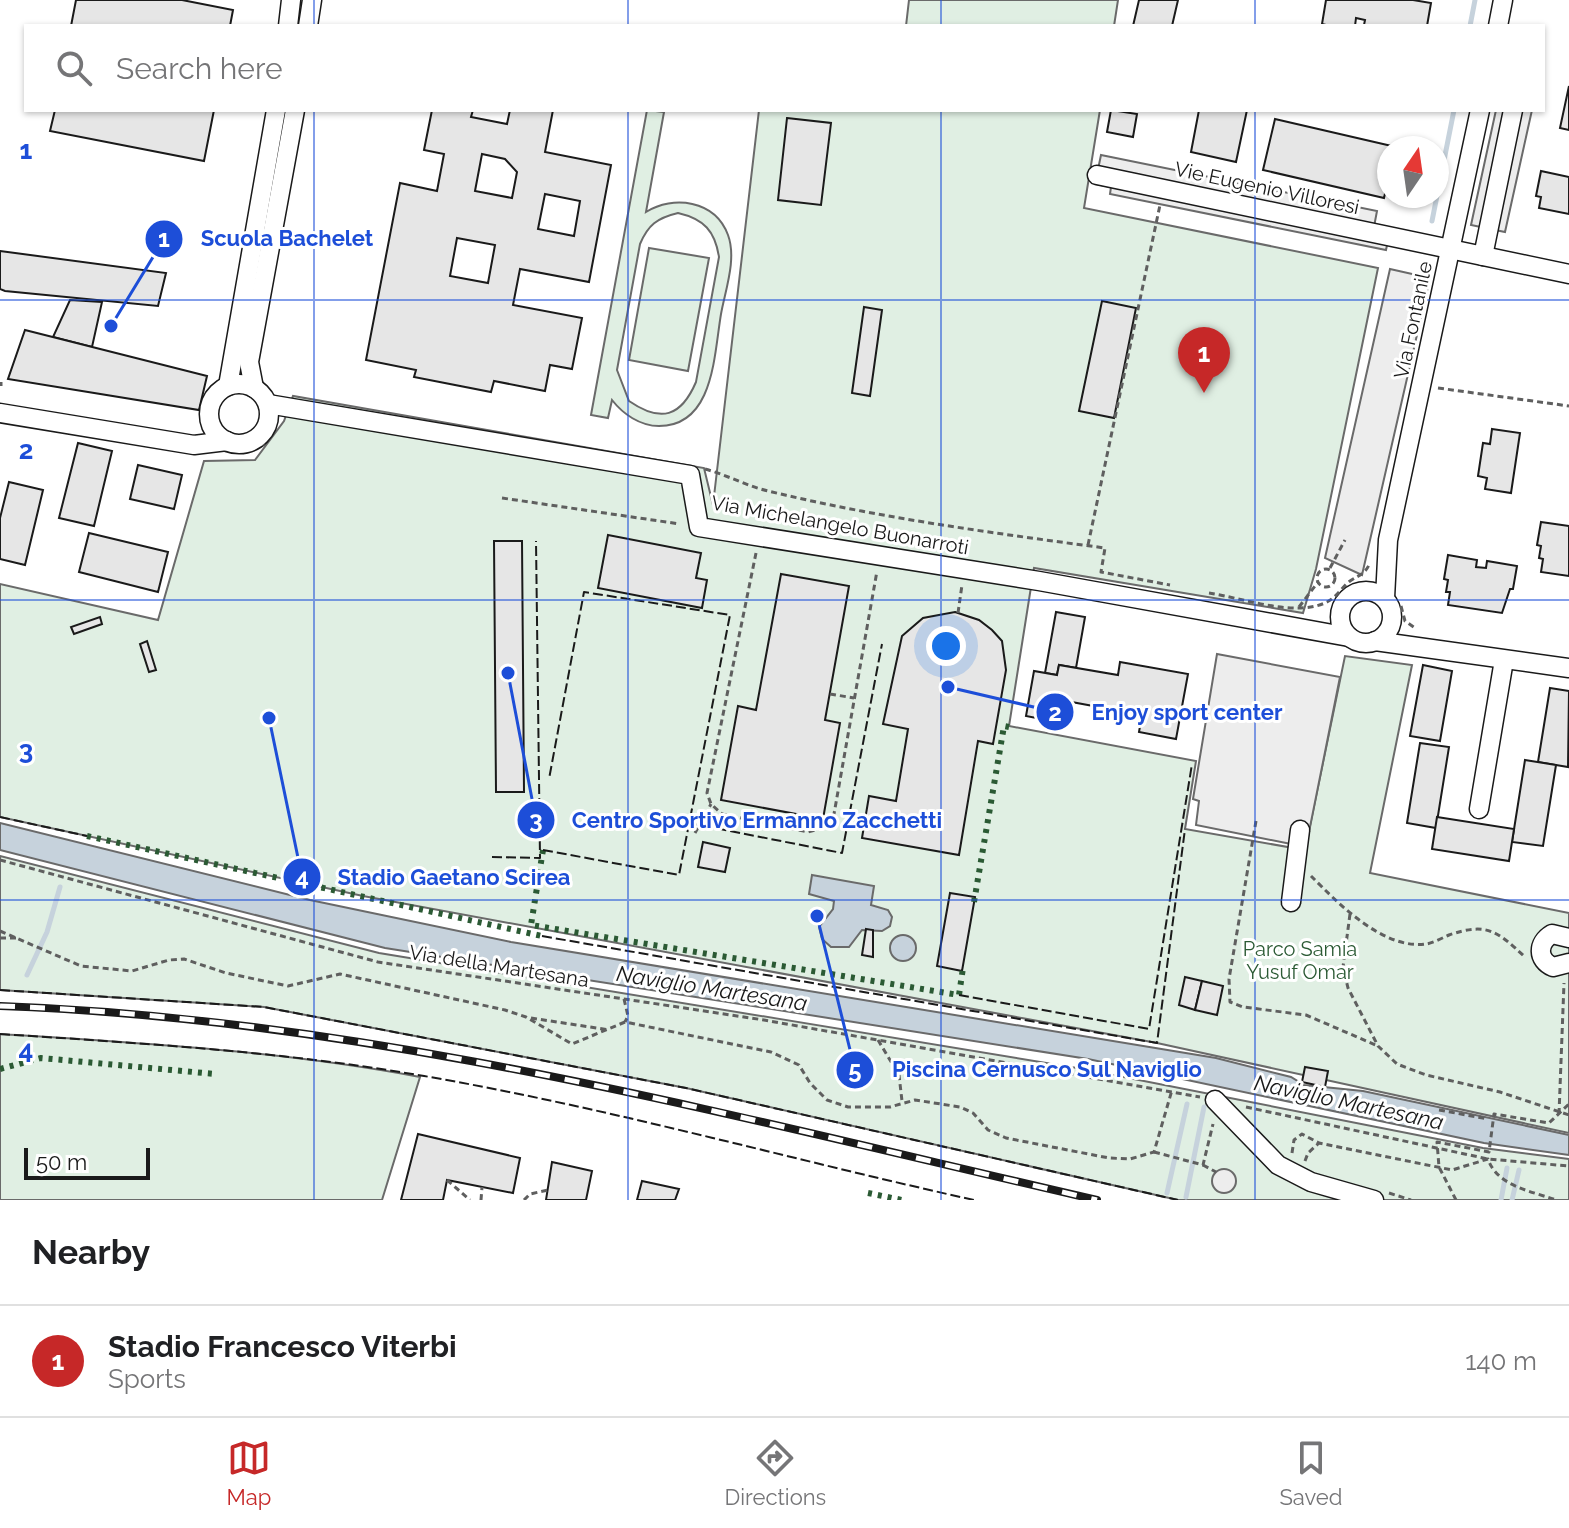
<!DOCTYPE html>
<style>
:root{--surface:#fff;--page:#f6f6f6;--text:#202124;--muted:#757577;--line:#e0e0e0;--accent:#c62828}
body{margin:0;font-family:Raleway,sans-serif;background:var(--page);color:var(--text)}
.compass{position:absolute;left:1377px;top:136px;width:72px;height:72px;border-radius:50%;background:var(--surface);box-shadow:0 2px 6px #0004;rotate:13deg}
.scale{position:absolute;left:24px;bottom:20px;width:126px;box-sizing:border-box;padding-left:8px;border:4px solid #1a1a1a;border-top:0;font-size:22px;line-height:28px;white-space:nowrap;color:#1a1a1a;-webkit-text-stroke:6px #fff;paint-order:stroke}
.you{position:absolute;left:946px;top:646px;width:28px;height:28px;margin:-20px;border:6px solid #fff;border-radius:50%;background:#1a73e8;box-shadow:0 0 0 12px #1a73e833}
.badge{display:grid;place-items:center;width:52px;height:52px;border-radius:50%;background:var(--accent);color:#fff;font-size:26px;font-weight:700}
.pin{position:absolute;translate:-50% -66px;filter:drop-shadow(0 2px 4px #0008)}
.pin::after{content:'';position:absolute;top:42px;width:28px;height:24px;background:inherit;clip-path:polygon(0 0,100% 0,50% 100%)}
.list{margin:0;padding:0;list-style:none}
h2{display:flex;justify-content:space-between;align-items:center;height:104px;margin:0;padding:0 32px;font-size:34px}
h2 small{font-size:26px;font-weight:400;color:var(--muted)}
.list li{display:grid;grid-template-columns:52px 1fr auto;gap:24px;align-items:center;box-sizing:border-box;height:112px;padding:0 32px;border-top:2px solid var(--line)}
.list b{display:block;font-size:30px;white-space:nowrap}
.list p{margin:0;font-size:26px;white-space:nowrap;color:var(--muted)}
.list em{font-size:26px;font-style:normal;color:var(--muted)}
.icon{flex:none;width:44px;height:44px;fill:none;stroke:currentColor;stroke-width:2;stroke-linecap:round;stroke-linejoin:round}
.map{position:relative;flex:none;width:1569px;height:1200px;overflow:hidden}
.search{position:absolute;background:var(--surface);box-shadow:0 2px 6px #0004;left:24px;right:24px;top:24px;height:88px;display:flex;align-items:center;gap:20px;box-sizing:border-box;padding:0 28px;border-radius:0px;color:var(--muted);font-size:30px}
.sheet{height:216px;background:var(--surface)}
nav{display:flex;justify-content:space-around;align-items:center;box-sizing:border-box;height:112px;border-top:2px solid var(--line);background:var(--surface);font-size:22px;color:var(--muted)}
nav a{display:grid;justify-items:center;gap:4px}
nav .on{color:var(--accent)}
.map>svg:first-child{display:block}
.green{fill:#e0efe3;stroke:#6a6a6a;stroke-width:2;fill-rule:evenodd}
.parking{fill:#ededed;stroke:#6a6a6a;stroke-width:2}
.water{fill:#c6d2dc;stroke:#6a6a6a;stroke-width:2}
.lines{fill:none;stroke-linecap:round;stroke-linejoin:round}
.stream{stroke:#c6d2dc;stroke-width:5}
.building{fill:#e6e6e6;stroke:#1a1a1a;stroke-width:2;fill-rule:evenodd}
.minor-casing{stroke:#1a1a1a;stroke-width:21}
.path{stroke:#5f5f5f;stroke-width:3;stroke-dasharray:6 4;stroke-linecap:butt}
.minor{stroke:#fff;stroke-width:18}
.rail-casing{stroke:#1a1a1a;stroke-width:8}
.rail{stroke:#fff;stroke-width:5;stroke-dasharray:15;stroke-linecap:butt}
.hedge{stroke:#2b5a34;stroke-width:6;stroke-dasharray:4 6;stroke-linecap:butt}
.fence{stroke:#1a1a1a;stroke-width:2;stroke-dasharray:10 4;stroke-linecap:butt}
.grid{fill:none;stroke:#1d4ed8;stroke-width:2;stroke-opacity:0.55}
.labels{text-anchor:middle;stroke-width:6;stroke-linejoin:round;paint-order:stroke}
.street-label{font-size:20px;fill:#1a1a1a;stroke:#fff}
.park-label{font-size:20px;fill:#2b5a34;stroke:#fff}
.water-label{font-size:22px;font-style:italic;fill:#1a1a1a;stroke:#fff}
.grid-label{font-size:26px;text-anchor:middle;font-weight:bold;fill:#1d4ed8;stroke:#fff;stroke-width:6;stroke-linejoin:round;paint-order:stroke}
.leader{fill:none;stroke:#1d4ed8;stroke-width:3}
.callout-dot{fill:#1d4ed8;stroke:#fff;stroke-width:3}
.mark-label{font-size:24px;text-anchor:middle;font-weight:bold;fill:#fff}
.callout-label{font-size:22px;text-anchor:middle;font-weight:bold;fill:#1d4ed8;stroke:#fff;stroke-width:6;stroke-linejoin:round;paint-order:stroke}
</style>
<div class="map">
<svg width="1569" height="1200" viewBox="0 0 1569 1200">
<rect width="100%" height="100%" fill="#fff"/>
<g class="green">
<polygon points="909,0 1118,0 1114,26 906,26"/>
<path d="M647,110L664,112L646,212C673,195 715,200 728,235C737,259 725,291 721,314C714,355 714,426 659,426C640,426 623,414 612,400L608,418L591,415ZM678,213C704,219 715,231 719,257L696,382C681,417 661,423 629,401L617,370L640,244C648,225 657,218 678,213Z"/>
<polygon points="759,110 1100,110 1084,208 1378,268 1316,569 1303,613 1034,568 1009,726 1196,761 1185,829 1305,850 1345,656 1412,665 1370,873 1569,913 1569,1133 1157,1043 363,896 0,817 0,584 158,620 204,461 255,460 284,421 293,396 704,468 713,505"/>
<polygon points="649,248 709,258 688,371 629,360"/>
<polygon points="0,856 379,953 1083,1069 1483,1148 1569,1159 1569,1200 1178,1200 686,1088 264,1007 0,990"/>
<path d="M0,1034C140,1043 282,1051 420,1077L382,1200H0Z"/>
</g>
<g class="parking">
<polygon points="1496,110 1532,110 1505,232 1471,225"/>
<polygon points="1101,155 1377,211 1373,232 1389,236 1386,250 1110,194 1111,187 1095,184"/>
<polygon points="1390,269 1430,278 1362,575 1325,558"/>
<polygon points="1217,654 1340,677 1306,847 1196,825 1199,801 1193,799"/>
<circle cx="1224" cy="1181" r="12"/>
</g>
<g class="water">
<polygon points="0,823 310,900 511,942 1216,1058 1291,1077 1304,1085 1363,1091 1569,1135 1569,1155 1484,1143 1088,1059 385,948 0,850"/>
<polygon points="812,875 874,886 871,905 888,910 892,917 890,926 882,931 862,930 849,947 831,947 822,939 819,927 833,909 834,901 809,894"/>
<circle cx="903" cy="948" r="13"/>
</g>
<g class="lines">
<g class="stream">
<polyline points="1470,26 1475,0"/>
<polyline points="1432,221 1454,110"/>
<polyline points="27,975 47,932 60,887"/>
<polyline points="1167,1193 1187,1104"/>
<polyline points="1186,1197 1204,1107"/>
<polyline points="1501,1200 1507,1168"/>
<polyline points="1512,1200 1519,1170"/>
</g>
</g>
<g class="building">
<polygon points="76,0 182,0 233,10 230,26 71,26"/>
<polygon points="1139,0 1178,0 1172,26 1133,26"/>
<polygon points="1326,0 1413,0 1431,3 1427,26 1367,26 1364,25 1365,20 1356,18 1355,26 1330,26 1322,24"/>
<polygon points="1569,86 1569,130 1560,128"/>
<polygon points="55,110 214,110 204,161 50,131"/>
<path d="M432,110H473L471,117L507,124L510,110H553L545,152L611,165L589,282L520,269L513,305L582,318L572,369L550,365L545,391L494,381L491,392L414,377L416,370L366,360L400,183L437,191L444,154L424,150ZM482,154L505,159L517,172L512,198L475,191ZM545,194L580,201L574,236L538,229ZM457,238L495,245L488,283L450,276Z"/>
<polygon points="1111,110 1137,114 1133,137 1107,132"/>
<polygon points="1199,110 1247,110 1236,162 1191,152"/>
<polygon points="787,118 831,123 821,205 778,200"/>
<polygon points="1275,119 1396,147 1389,148 1389,176 1384,198 1263,170"/>
<polygon points="1541,171 1569,177 1569,214 1539,208 1541,197 1536,196"/>
<polygon points="0,251 166,273 158,306 5,291 0,289"/>
<polygon points="70,300 102,302 92,347 53,337"/>
<polygon points="1102,301 1136,308 1114,418 1079,411"/>
<polygon points="864,307 882,310 870,396 852,393"/>
<polygon points="25,330 207,376 199,410 8,379"/>
<polygon points="1492,429 1520,433 1511,493 1485,489 1487,478 1478,476 1483,443 1490,444"/>
<polygon points="78,443 112,451 94,526 59,518"/>
<polygon points="138,465 182,475 174,509 130,499"/>
<polygon points="9,482 43,490 25,565 0,559 0,518"/>
<polygon points="1541,522 1569,526 1569,576 1541,572 1543,559 1539,558 1541,546 1537,545"/>
<polygon points="89,533 168,552 158,592 79,572"/>
<polygon points="608,535 701,553 696,578 707,580 702,608 598,588"/>
<polygon points="494,541 522,541 524,792 496,792"/>
<polygon points="1448,555 1477,560 1476,567 1486,568 1487,561 1517,566 1513,589 1510,589 1502,613 1448,605 1450,592 1446,592 1448,580 1444,579"/>
<polygon points="781,574 849,586 825,720 840,723 823,819 721,800 738,706 756,710"/>
<polygon points="955,612 979,620 992,630 1002,641 1006,670 993,744 978,741 959,855 862,838 869,796 896,801 908,729 883,724 902,636 923,618"/>
<polygon points="1056,612 1085,617 1076,668 1059,665 1057,675 1045,673"/>
<polygon points="100,617 102,624 74,634 71,627"/>
<polygon points="147,641 156,670 149,672 140,644"/>
<polygon points="1120,662 1188,674 1176,739 1139,732 1142,715 1066,701 1062,723 1026,716 1034,671 1057,675 1059,665 1118,675"/>
<polygon points="1423,665 1452,671 1440,741 1410,736"/>
<polygon points="1550,688 1569,691 1568,767 1538,762"/>
<polygon points="1420,743 1449,747 1436,828 1407,823"/>
<polygon points="1525,760 1556,765 1543,846 1512,842"/>
<polygon points="1437,817 1514,829 1509,861 1432,849"/>
<polygon points="703,842 730,848 725,872 698,867"/>
<polygon points="950,893 975,897 962,971 937,966"/>
<polygon points="866,929 873,930 873,957 862,955"/>
<polygon points="1185,977 1202,981 1195,1010 1179,1005"/>
<polygon points="1202,981 1223,986 1217,1015 1195,1010"/>
<polygon points="1305,1067 1328,1071 1325,1087 1302,1082"/>
<polygon points="418,1134 520,1158 513,1193 447,1180 443,1200 401,1200"/>
<polygon points="552,1162 592,1171 586,1200 546,1200"/>
<polygon points="642,1181 679,1189 675,1200 637,1200"/>
</g>
<g class="lines">
<g class="minor-casing">
<g id="minor">
<polyline points="288,26 291,0"/>
<polyline points="308,26 312,0"/>
<polyline points="1498,26 1503,0"/>
<polyline points="1097,175 1569,274"/>
<polyline points="1483,256 1513,110"/>
<circle cx="239" cy="414" r="30"/>
<polyline points="228,386 276,110"/>
<polyline points="254,388 249,362 295,110"/>
<polyline points="268,404 690,475 699,527 1039,581 1349,637"/>
<polyline points="0,413 194,445 227,441"/>
<circle cx="1366" cy="617" r="26"/>
<polyline points="1385,598 1388,540 1480,110"/>
<polyline points="1375,641 1569,668"/>
<polyline points="1479,809 1504,660"/>
<polyline points="1291,902 1300,830"/>
<path d="M1569,938L1552,934C1537,943 1537,960 1553,967L1569,963"/>
<polyline points="1215,1100 1278,1165 1311,1182 1374,1200"/>
</g>
</g>
<g class="path">
<polyline points="1,386 1,382"/>
<polyline points="1438,388 1569,406"/>
<polyline points="241,451 263,444 274,421"/>
<path d="M705,469C727,475 747,486 768,491C879,518 993,533 1105,548L1101,572L1170,585"/>
<polyline points="502,498 680,524"/>
<polyline points="1088,545 1160,205"/>
<polyline points="756,553 707,793 711,804 722,814 808,832 824,828 834,814 877,571"/>
<polyline points="1330,568 1345,540"/>
<circle cx="1326" cy="578" r="9"/>
<path d="M1209,593C1243,598 1295,618 1327,602C1337,597 1342,587 1350,581C1359,575 1364,575 1369,565"/>
<polyline points="1401,606 1405,621 1415,628"/>
<polyline points="1299,607 1318,582"/>
<polyline points="958,613 962,585"/>
<polyline points="830,694 854,698"/>
<polyline points="1256,821 1229,979 1230,1002 1243,1007 1306,1015 1378,1046"/>
<polyline points="695,833 711,804"/>
<polyline points="0,860 378,962 764,1020 1200,1097"/>
<path d="M1311,876C1338,903 1383,950 1426,944C1433,943 1442,938 1449,935C1487,922 1497,931 1525,957"/>
<polyline points="1350,914 1343,967 1348,988 1378,1046 1397,1064 1426,1075 1500,1092 1569,1115"/>
<polyline points="0,931 81,966 132,971 169,960 184,959 226,973 288,986 340,974 505,1010 526,1017 572,1044 625,1022 771,1052 799,1065 810,1083 827,1100 848,1107 890,1107 915,1100 960,1107 973,1113 988,1130 1006,1138 1109,1158 1130,1159 1154,1152 1172,1090"/>
<polyline points="0,938 16,938"/>
<polyline points="624,999 628,1016 625,1022"/>
<polyline points="531,1018 610,1030"/>
<polyline points="878,1040 899,1075 902,1101"/>
<polyline points="1246,1107 1488,1159 1569,1166"/>
<polyline points="1439,1110 1488,1119"/>
<polyline points="1559,1114 1564,983"/>
<polyline points="1154,1152 1203,1165 1213,1124"/>
<path d="M1292,1153L1294,1140L1302,1134L1319,1143L1452,1170L1488,1159C1497,1186 1531,1191 1556,1200"/>
<polyline points="1305,1161 1308,1153 1319,1143"/>
<polyline points="1203,1165 1216,1172"/>
<polyline points="447,1180 470,1200"/>
<polyline points="1389,1193 1411,1200"/>
<polyline points="481,1200 482,1187"/>
<polyline points="524,1200 530,1194 548,1190"/>
<polyline points="1456,1200 1439,1167 1437,1142 1489,1152 1494,1114 1549,1123 1569,1104"/>
</g>
<use href="#minor" class="minor"/>
<g class="rail-casing">
<path id="rail" d="M0,1006C374,1019 735,1117 1097,1200"/>
</g>
<use href="#rail" class="rail"/>
<g class="hedge">
<polyline points="87,836 542,936"/>
<polyline points="543,850 531,925 959,995 963,968"/>
<polyline points="974,902 1004,726 1009,727"/>
<polyline points="0,1069 41,1058 215,1074"/>
<polyline points="868,1193 902,1200"/>
</g>
<g class="fence">
<polyline points="0,817 87,836"/>
<polyline points="689,823 842,853 882,644"/>
<polyline points="543,850 679,875 730,615 584,592 549,779"/>
<polyline points="492,857 540,858 536,541"/>
<polyline points="542,936 1157,1043 1185,829"/>
<polyline points="0,990 264,1007 686,1088 1178,1200"/>
<polyline points="959,995 1149,1029 1192,764"/>
<path d="M0,1034C120,1042 241,1049 361,1066C568,1096 770,1155 974,1200"/>
</g>
</g>
<path class="grid" d="M314,0V26M628,0V26M941,0V26M1255,0V26M314,110V1200M628,110V1200M941,110V1200M1255,110V1200M0,300H1569M0,600H1569M0,900H1569"/>
<g class="labels">
<g class="street-label">
<text transform="translate(1267 188) rotate(12)" y="7">Vie Eugenio Villoresi</text>
<text transform="translate(1413 320) rotate(-78)" y="7">Via Fontanile</text>
<text transform="translate(840 525) rotate(10)" y="7">Via Michelangelo Buonarroti</text>
<text transform="translate(499 966) rotate(9)" y="7">Via della Martesana</text>
</g>
<g class="park-label">
<text x="1300" y="956">Parco Samia<tspan x="1300" dy="23">Yusuf Omar</tspan></text>
</g>
<g class="water-label">
<text transform="translate(712 988) rotate(9)" y="8">Naviglio Martesana</text>
<text transform="translate(1349 1102) rotate(12)" y="8">Naviglio Martesana</text>
</g>
</g>
<g class="grid-label">
<text x="26" y="159">1</text>
<text x="26" y="459">2</text>
<text x="26" y="759">3</text>
<text x="26" y="1059">4</text>
</g>
<path class="leader" d="M111 326L164 239M948 687L1055 712M508 673L536 820M269 718L302 877M817 916L855 1070"/>
<g class="callout-dot">
<circle cx="111" cy="326" r="8"/>
<circle cx="948" cy="687" r="8"/>
<circle cx="508" cy="673" r="8"/>
<circle cx="269" cy="718" r="8"/>
<circle cx="817" cy="916" r="8"/>
<circle cx="164" cy="239" r="20"/>
<circle cx="1055" cy="712" r="20"/>
<circle cx="536" cy="820" r="20"/>
<circle cx="302" cy="877" r="20"/>
<circle cx="855" cy="1070" r="20"/>
</g>
<g class="mark-label">
<text x="164" y="247">1</text>
<text x="1055" y="721">2</text>
<text x="536" y="828">3</text>
<text x="302" y="886">4</text>
<text x="855" y="1078">5</text>
</g>
<g class="callout-label">
<text x="287" y="246">Scuola Bachelet</text>
<text x="1187" y="720">Enjoy sport center</text>
<text x="757" y="828">Centro Sportivo Ermanno Zacchetti</text>
<text x="454" y="885">Stadio Gaetano Scirea</text>
<text x="1047" y="1077">Piscina Cernusco Sul Naviglio</text>
</g>
</svg>
<svg class="compass" viewBox="-18 -18 36 36"><path d="M0-13l5 13h-10z" fill="#e53935"/><path d="M0 13l5-13h-10z" fill="#757577"/></svg>
<div class="scale">50 m</div>
<div class="you"></div>
<div class="pin badge" style="left:1204px;top:393px">1</div>
<div class="search"><svg class="icon" aria-label="search" viewBox="0 0 24 24"><circle cx="10" cy="10" r="6"/><path d="M15 15l6 6"/></svg>Search here</div>
</div>
<section class="sheet">
<h2>Nearby<small></small></h2>
<ul class="list">
<li><span class="badge">1</span><div><b>Stadio Francesco Viterbi</b><p>Sports</p></div><em>140 m</em></li>
</ul>
</section>
<nav>
<a class="on"><svg class="icon" aria-label="map" viewBox="0 0 24 24"><path d="M3 6l6-2 6 2 6-2v14l-6 2-6-2-6 2zM9 4v14M15 6v14"/></svg>Map</a>
<a><svg class="icon" aria-label="directions" viewBox="0 0 24 24"><path d="M12 3l9 9-9 9-9-9zM9 14v-3h6M13 9l2 2-2 2"/></svg>Directions</a>
<a><svg class="icon" aria-label="saved" viewBox="0 0 24 24"><path d="M7 4h10v16l-5-4-5 4z"/></svg>Saved</a>
</nav>
